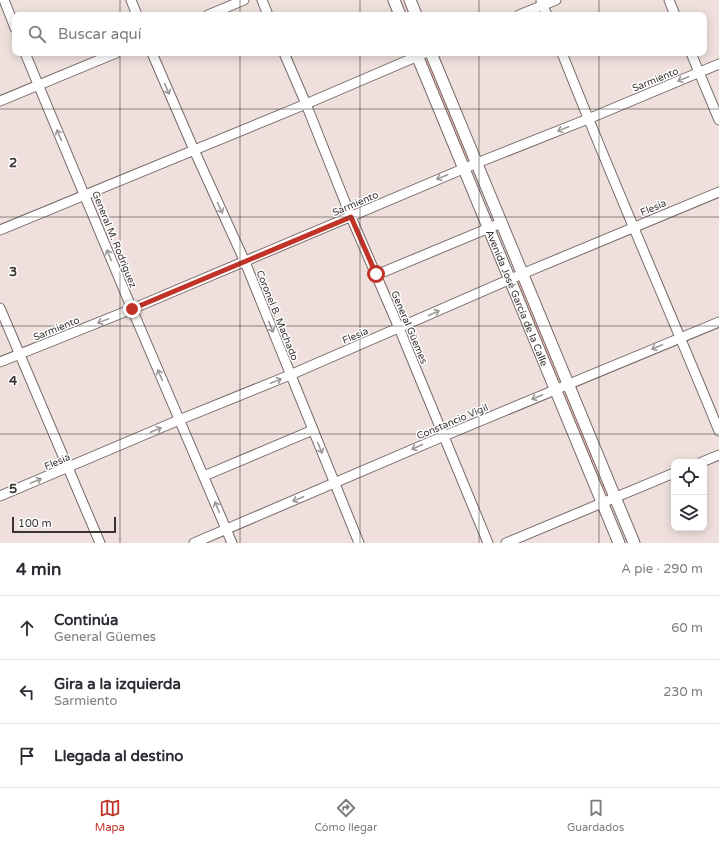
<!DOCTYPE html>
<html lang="es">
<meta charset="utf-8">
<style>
:root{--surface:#fff;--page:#f2f2f3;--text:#2b2b33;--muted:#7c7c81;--line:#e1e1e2;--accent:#c03326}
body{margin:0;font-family:"Varela Round",sans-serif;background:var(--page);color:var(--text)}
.controls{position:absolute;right:12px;bottom:12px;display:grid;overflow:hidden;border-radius:8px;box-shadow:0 2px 10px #0003}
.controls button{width:36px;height:36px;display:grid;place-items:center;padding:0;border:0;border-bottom:1px solid var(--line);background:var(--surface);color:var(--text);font:20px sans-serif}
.scale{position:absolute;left:12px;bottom:10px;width:104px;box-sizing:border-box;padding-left:4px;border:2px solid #393332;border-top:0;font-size:11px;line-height:14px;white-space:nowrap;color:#393332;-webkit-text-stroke:3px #fff;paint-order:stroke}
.stop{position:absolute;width:12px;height:12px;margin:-9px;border:3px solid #c03326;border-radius:50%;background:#fff}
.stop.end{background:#c03326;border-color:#fff;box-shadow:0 1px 4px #0008}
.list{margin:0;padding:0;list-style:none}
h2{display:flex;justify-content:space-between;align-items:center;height:52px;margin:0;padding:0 16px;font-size:17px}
h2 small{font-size:13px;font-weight:400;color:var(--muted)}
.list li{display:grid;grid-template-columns:26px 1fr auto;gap:12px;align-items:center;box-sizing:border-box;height:64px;padding:0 16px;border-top:1px solid var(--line)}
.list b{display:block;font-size:15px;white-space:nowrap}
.list p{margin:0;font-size:13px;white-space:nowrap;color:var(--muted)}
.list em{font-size:13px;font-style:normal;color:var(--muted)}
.icon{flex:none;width:22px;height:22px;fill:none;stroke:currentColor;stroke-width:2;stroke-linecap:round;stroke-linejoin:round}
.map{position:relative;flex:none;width:719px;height:543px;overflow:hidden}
.search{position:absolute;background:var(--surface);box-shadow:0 2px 10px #0003;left:12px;right:12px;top:12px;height:44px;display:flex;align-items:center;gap:10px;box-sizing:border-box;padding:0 14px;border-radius:8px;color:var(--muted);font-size:15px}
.sheet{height:244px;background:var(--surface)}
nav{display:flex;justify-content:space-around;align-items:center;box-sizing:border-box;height:56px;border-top:1px solid var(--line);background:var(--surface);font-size:11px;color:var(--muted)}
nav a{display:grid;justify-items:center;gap:2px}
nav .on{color:var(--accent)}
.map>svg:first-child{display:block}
.grass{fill:url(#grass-tufts)}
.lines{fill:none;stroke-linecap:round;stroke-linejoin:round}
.minor-casing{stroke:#776967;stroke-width:11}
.major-casing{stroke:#776967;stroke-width:13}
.minor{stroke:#fff;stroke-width:9}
.major{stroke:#fff;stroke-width:11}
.oneway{stroke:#9c9998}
.route{stroke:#c03326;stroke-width:5}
.grid{fill:none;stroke:#393332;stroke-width:1;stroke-opacity:0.55}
.labels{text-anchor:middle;stroke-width:3;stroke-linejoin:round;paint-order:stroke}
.street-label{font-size:10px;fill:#393332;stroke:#fff}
.grid-label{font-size:13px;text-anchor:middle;font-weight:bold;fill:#393332;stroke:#fff;stroke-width:3;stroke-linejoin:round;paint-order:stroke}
</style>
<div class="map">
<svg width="719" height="543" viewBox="0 0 719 543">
<defs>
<pattern id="grass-tufts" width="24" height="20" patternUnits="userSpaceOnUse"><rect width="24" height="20" fill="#f7c3bb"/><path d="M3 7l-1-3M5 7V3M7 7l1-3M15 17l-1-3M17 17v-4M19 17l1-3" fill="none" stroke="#d4a8a1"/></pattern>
</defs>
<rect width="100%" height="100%" fill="#efe0dd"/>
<g class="grass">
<polygon points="430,59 471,157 465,160 423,62"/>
<polygon points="522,281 564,379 558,382 516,284"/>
<polygon points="568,393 610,491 604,493 562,396"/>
</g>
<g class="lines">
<g class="minor-casing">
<g id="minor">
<polyline points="4,0 15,28"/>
<polyline points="131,0 137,15"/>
<polyline points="262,0 268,15"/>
<polyline points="669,0 675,15"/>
<polyline points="541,1 547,15"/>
<polyline points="208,15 244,0"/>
<polyline points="519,15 556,0"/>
<polyline points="25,53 132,309 232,543"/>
<polyline points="152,53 194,150 245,262 359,543"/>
<polyline points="284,53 306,104 351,217 399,328 488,543"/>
<path d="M562,53C612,180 667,304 719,431"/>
<polyline points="691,53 719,120"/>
<polyline points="0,101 116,53"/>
<polyline points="0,230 306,104 425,53"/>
<polyline points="376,275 501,223"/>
<polyline points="0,308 100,543"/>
<polyline points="0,362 132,309 477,163 588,119 719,64"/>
<polyline points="702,462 719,455"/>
<polyline points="204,476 313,430"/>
<polyline points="0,496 179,420 290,375 522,274 719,192"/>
<polyline points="194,543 444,436 719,322"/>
<polyline points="506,543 674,473"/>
</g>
</g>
<g class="major-casing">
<g id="major">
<polyline points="394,0 400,15"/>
<polyline points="410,0 416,15"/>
<path id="s1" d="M416,53L619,543"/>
<polyline points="431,53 634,543"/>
</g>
</g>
<use href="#minor" class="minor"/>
<use href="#major" class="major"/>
</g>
<defs><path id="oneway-shaft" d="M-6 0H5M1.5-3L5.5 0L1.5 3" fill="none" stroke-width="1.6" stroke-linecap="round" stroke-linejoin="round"/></defs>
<g class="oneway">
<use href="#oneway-shaft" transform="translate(683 79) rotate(158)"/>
<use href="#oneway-shaft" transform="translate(167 89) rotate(67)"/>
<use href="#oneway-shaft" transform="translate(563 129) rotate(158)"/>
<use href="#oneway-shaft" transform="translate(59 135) rotate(-113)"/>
<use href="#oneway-shaft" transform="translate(442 177) rotate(157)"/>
<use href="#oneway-shaft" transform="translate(220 208) rotate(65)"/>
<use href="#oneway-shaft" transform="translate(109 255) rotate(-112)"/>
<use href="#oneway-shaft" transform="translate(434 313) rotate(-24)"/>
<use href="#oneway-shaft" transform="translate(103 321) rotate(158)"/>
<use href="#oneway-shaft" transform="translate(271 327) rotate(68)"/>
<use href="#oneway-shaft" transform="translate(657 347) rotate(157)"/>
<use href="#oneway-shaft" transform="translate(160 375) rotate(-113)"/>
<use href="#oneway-shaft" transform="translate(276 381) rotate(-22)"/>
<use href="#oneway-shaft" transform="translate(537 397) rotate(157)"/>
<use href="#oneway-shaft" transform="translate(156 430) rotate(-23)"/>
<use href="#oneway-shaft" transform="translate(417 447) rotate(156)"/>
<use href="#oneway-shaft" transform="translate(320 448) rotate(67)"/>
<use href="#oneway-shaft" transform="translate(36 481) rotate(-23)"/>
<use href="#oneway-shaft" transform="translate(298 499) rotate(157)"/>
<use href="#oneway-shaft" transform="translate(217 507) rotate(-113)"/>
</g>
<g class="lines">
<polyline class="route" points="132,309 351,217 376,274"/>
</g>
<path class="grid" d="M120,0V15M240,0V15M360,0V15M479,0V15M599,0V15M120,53V543M240,53V543M360,53V543M479,53V543M599,53V543M0,109H719M0,217H719M0,326H719M0,434H719"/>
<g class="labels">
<g class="street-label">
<text transform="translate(655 79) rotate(-22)" y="4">Sarmiento</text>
<text transform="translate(355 203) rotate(-23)" y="4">Sarmiento</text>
<text transform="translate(653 207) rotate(-23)" y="4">Flesia</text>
<text transform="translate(115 239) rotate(68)" y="4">General M. Rodríguez</text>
<text dy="4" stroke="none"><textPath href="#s1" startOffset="265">Avenida José García de la Calle</textPath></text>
<text transform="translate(278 315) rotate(68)" y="4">Coronel B. Machado</text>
<text transform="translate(410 327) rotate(67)" y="4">General Güemes</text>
<text transform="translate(56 328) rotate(-22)" y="4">Sarmiento</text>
<text transform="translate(355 335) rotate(-23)" y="4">Flesia</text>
<text transform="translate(452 421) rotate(-23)" y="4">Constancio Vigil</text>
<text transform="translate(57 461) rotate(-23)" y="4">Flesia</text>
</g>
</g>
<g class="grid-label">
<text x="13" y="167">2</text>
<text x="13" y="276">3</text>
<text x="13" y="385">4</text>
<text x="13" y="493">5</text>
</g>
</svg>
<div class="controls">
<button><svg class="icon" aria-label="locate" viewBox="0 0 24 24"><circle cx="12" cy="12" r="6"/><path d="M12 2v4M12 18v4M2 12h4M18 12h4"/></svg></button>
<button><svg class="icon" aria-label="layers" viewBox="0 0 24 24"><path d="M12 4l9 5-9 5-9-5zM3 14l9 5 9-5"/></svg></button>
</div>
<div class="scale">100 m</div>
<div class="stop" style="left:376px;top:274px"></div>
<div class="stop end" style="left:132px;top:309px"></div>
<div class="search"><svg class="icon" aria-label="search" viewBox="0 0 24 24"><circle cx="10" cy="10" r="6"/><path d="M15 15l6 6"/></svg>Buscar aquí</div>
</div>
<section class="sheet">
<h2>4 min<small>A pie · 290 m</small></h2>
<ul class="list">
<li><svg class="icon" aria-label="ahead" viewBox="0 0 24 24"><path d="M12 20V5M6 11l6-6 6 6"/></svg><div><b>Continúa</b><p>General Güemes</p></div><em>60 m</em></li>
<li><svg class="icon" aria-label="left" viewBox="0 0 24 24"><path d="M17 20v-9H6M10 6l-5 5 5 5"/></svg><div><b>Gira a la izquierda</b><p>Sarmiento</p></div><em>230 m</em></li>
<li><svg class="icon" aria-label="arrive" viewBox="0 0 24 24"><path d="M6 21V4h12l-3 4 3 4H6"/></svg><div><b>Llegada al destino</b></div></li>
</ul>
</section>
<nav>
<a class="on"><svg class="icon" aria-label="map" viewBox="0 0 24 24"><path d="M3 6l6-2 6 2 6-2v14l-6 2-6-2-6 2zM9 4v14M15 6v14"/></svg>Mapa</a>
<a><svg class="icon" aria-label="directions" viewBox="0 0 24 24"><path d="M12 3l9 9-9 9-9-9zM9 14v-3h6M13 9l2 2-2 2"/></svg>Cómo llegar</a>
<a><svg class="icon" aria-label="saved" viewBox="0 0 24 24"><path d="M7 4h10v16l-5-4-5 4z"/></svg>Guardados</a>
</nav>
